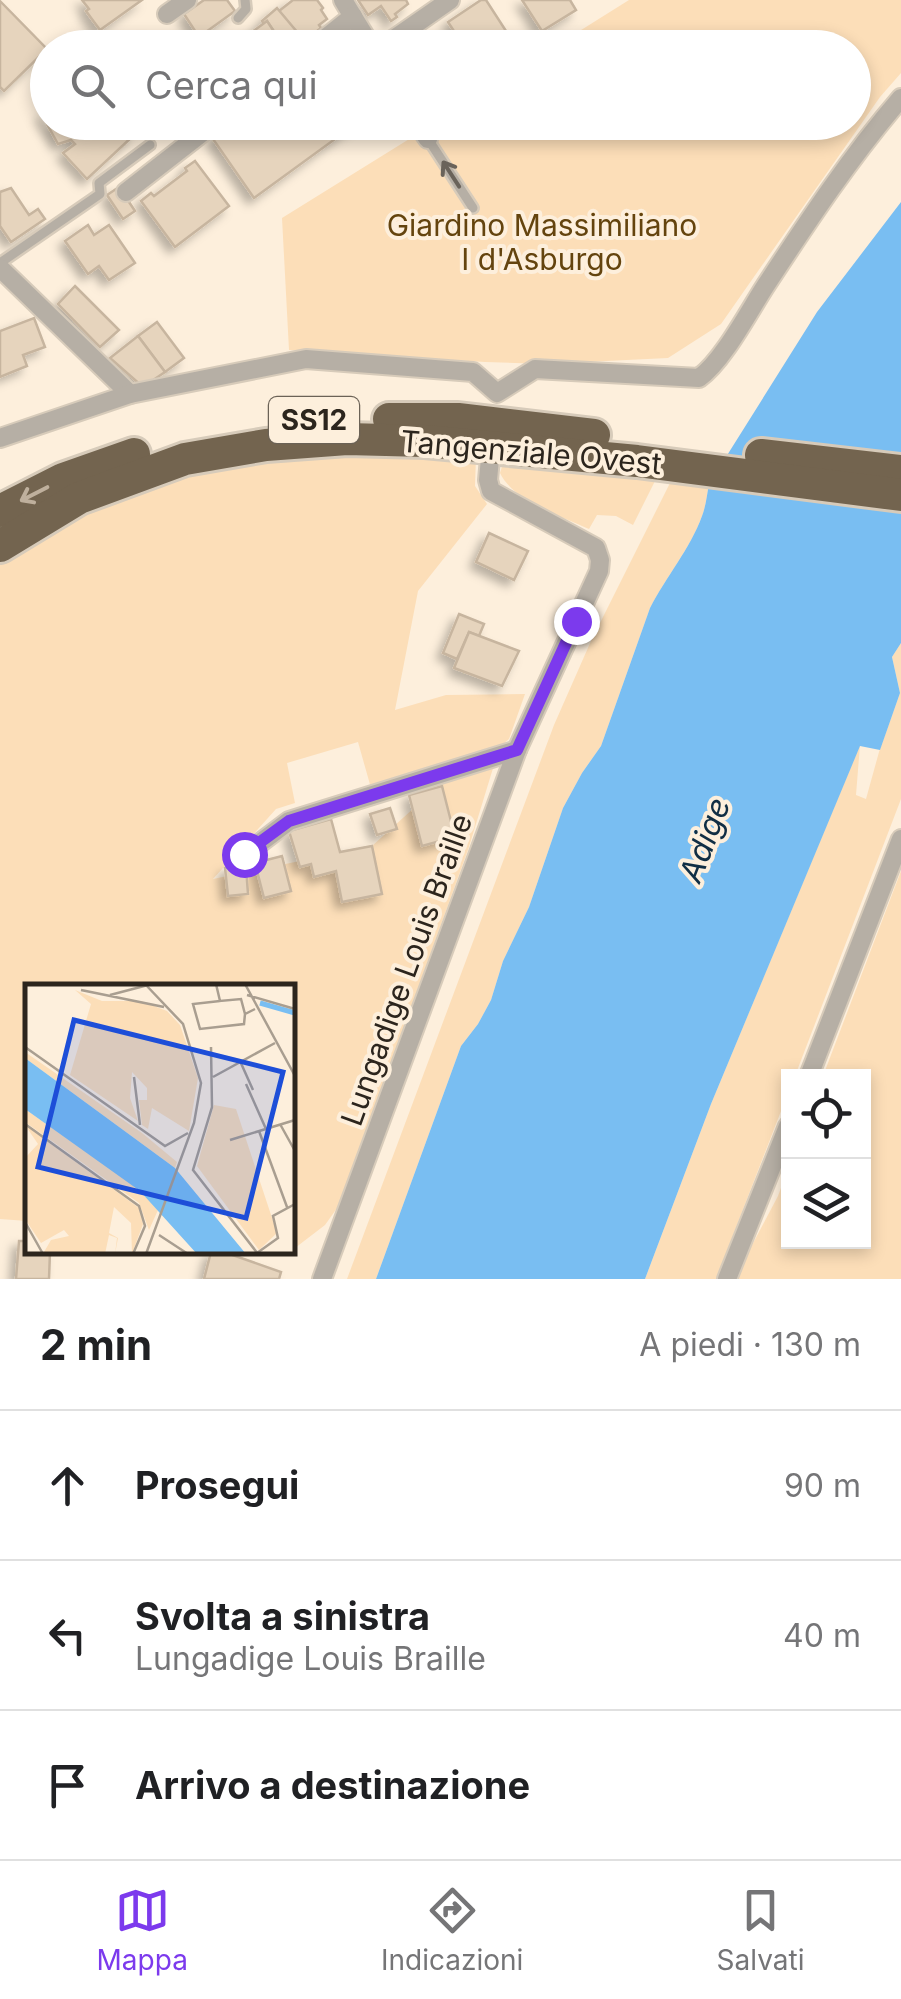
<!DOCTYPE html>
<html lang="it">
<meta charset="utf-8">
<style>
:root{--surface:#fff;--page:#f6f6f6;--text:#202124;--muted:#757577;--line:#e0e0e0;--accent:#7c3aed}
body{margin:0;font-family:Inter,sans-serif;background:var(--page);color:var(--text)}
.controls{position:absolute;right:30px;bottom:30px;display:grid;overflow:hidden;border-radius:0px;box-shadow:0 5px 15px #0003}
.controls button{width:90px;height:90px;display:grid;place-items:center;padding:0;border:0;border-bottom:2px solid var(--line);background:var(--surface);color:var(--text);font:50px sans-serif}
.stop{position:absolute;width:30px;height:30px;margin:-22px;border:8px solid #7c3aed;border-radius:50%;background:#fff}
.stop.end{background:#7c3aed;border-color:#fff;box-shadow:0 2px 10px #0008}
.list{margin:0;padding:0;list-style:none}
h2{display:flex;justify-content:space-between;align-items:center;height:130px;margin:0;padding:0 40px;font-size:42px}
h2 small{font-size:32px;font-weight:400;color:var(--muted)}
.list li{display:grid;grid-template-columns:65px 1fr auto;gap:30px;align-items:center;box-sizing:border-box;height:150px;padding:0 40px;border-top:2px solid var(--line)}
.list b{display:block;font-size:38px;white-space:nowrap}
.list p{margin:0;font-size:32px;white-space:nowrap;color:var(--muted)}
.list em{font-size:32px;font-style:normal;color:var(--muted)}
.icon{flex:none;width:55px;height:55px;fill:none;stroke:currentColor;stroke-width:2;stroke-linecap:round;stroke-linejoin:round}
.map{position:relative;flex:none;width:901px;height:1279px;overflow:hidden}
.search{position:absolute;background:var(--surface);box-shadow:0 5px 15px #0003;left:30px;right:30px;top:30px;height:110px;display:flex;align-items:center;gap:25px;box-sizing:border-box;padding:0 35px;border-radius:55px;color:var(--muted);font-size:38px}
.sheet{height:580px;background:var(--surface)}
nav{display:flex;justify-content:space-around;align-items:center;box-sizing:border-box;height:140px;border-top:2px solid var(--line);background:var(--surface);font-size:28px;color:var(--muted)}
nav a{display:grid;justify-items:center;gap:5px}
nav .on{color:var(--accent)}
.map>svg:first-child{display:block}
.green{fill:#fcdeb8}
.water{fill:#79bef2}
.building{fill:#e6d4bd;stroke:#c7b59f;stroke-width:2.5;filter:url(#shadow)}
.lines{fill:none;stroke-linecap:round;stroke-linejoin:round}
.lane-casing{stroke:#d7cbba;stroke-width:14}
.street-casing{stroke:#d7cbba;stroke-width:22}
.highway-casing{stroke:#d7cbba;stroke-width:38}
.lane{stroke:#b6afa5;stroke-width:9}
.street{stroke:#b6afa5;stroke-width:18}
.highway{stroke:#73644f;stroke-width:32}
.oneway{stroke:#6a635a}
.oneway2{stroke:#bfb09d}
.route{stroke:#7c3aed;stroke-width:12}
.labels{text-anchor:middle;stroke-width:8;stroke-linejoin:round;paint-order:stroke}
.shield{fill:#fdefdc;stroke:#6b6256;stroke-width:2.5}
.shield-label{font-size:28px;font-weight:bold;fill:#2c251d}
.park-label{font-size:30px;fill:#64440e;stroke:#fdefdc}
.street-label{font-size:30px;fill:#2c251d;stroke:#fdefdc}
.water-label{font-size:32px;font-style:italic;fill:#102e44;stroke:#fdefdc}
.inset-river{fill:none;stroke:#79bef2;stroke-width:5}
.inset-road{fill:none;stroke:#a99e90;stroke-width:2.5}
.view{fill:#1d4ed8;fill-opacity:0.15;stroke:#1d4ed8;stroke-width:5}
.inset-edge{fill:none;stroke:#2c251d;stroke-width:5}
</style>
<div class="map">
<svg width="901" height="1279" viewBox="0 0 901 1279">
<defs>
<filter id="shadow"><feDropShadow dx="-6" dy="6" stdDeviation="5" flood-color="#0004"/></filter>
</defs>
<rect width="100%" height="100%" fill="#fdefdc"/>
<g class="green">
<polygon points="629,0 901,0 901,73 880,97 721,324 668,358 544,364 485,362 289,350 282,218 435,123 854,122 854,48 554,47"/>
<polygon points="321,451 476,457 475,486 487,504 418,591 395,710 446,695 525,694 509,739 502,745 371,788 358,742 287,763 295,803 276,809 213,879 372,846 447,778 494,765 468,850 340,1204 325,1225 295,1248 292,1247 292,986 28,986 27,1221 0,1219 0,558 37,534 156,478"/>
<path d="M504,460L657,477L633,525L616,516L597,515L589,529C561,516 514,502 500,473Z"/>
<path d="M672,479L709,484C707,494 706,506 702,516C690,549 666,577 650,608L601,746L582,773L563,808L529,907L503,961L491,1000L478,1024L461,1046L376,1279H347L554,725L591,641Z"/>
<polygon points="901,643 901,799 795,1076 788,1076 788,1093 716,1279 645,1279 711,1104 860,745 856,795 866,799 879,752 900,693 892,657"/>
<polygon points="901,871 901,1279 734,1279 778,1196 788,1169 788,1242 864,1242 864,1076 823,1076"/>
</g>
<path class="water" d="M901,202V643L892,657L900,693L880,750L860,746L711,1104L645,1279H376L461,1046L478,1024L491,1000L503,961L529,907L563,808L582,773L601,746L650,608C666,577 690,549 702,516C706,506 707,494 709,484L817,312Z"/>
<g class="building">
<polygon points="82,0 142,0 100,30 86,11 89,9"/>
<polygon points="204,0 227,0 235,11 199,37 184,14"/>
<polygon points="293,0 317,0 323,8 321,10 327,19 319,25 321,28 304,41 279,11"/>
<polygon points="358,0 406,0 408,4 395,14 397,17 391,21 381,6 368,15"/>
<polygon points="481,0 486,0 517,48 465,48 448,22"/>
<polygon points="522,0 570,0 576,10 542,31"/>
<polygon points="0,1 47,49 4,91 0,87"/>
<polygon points="277,8 303,39 291,48 285,48 267,21 264,24 262,21"/>
<polygon points="267,21 285,48 257,48 248,35"/>
<polygon points="148,33 158,48 127,48"/>
<polygon points="48,113 48,122 124,122 134,135 87,179 63,153 75,144 71,140 58,144 42,115"/>
<polygon points="235,122 355,122 357,123 254,198 213,139"/>
<polygon points="195,161 229,206 175,247 141,201 151,193 154,196 187,171 185,168"/>
<polygon points="119,187 135,211 123,219 107,195"/>
<polygon points="11,188 29,215 38,209 45,219 11,242 0,226 0,192"/>
<polygon points="88,225 94,235 109,225 135,263 109,280 99,266 88,274 65,241"/>
<polygon points="75,286 119,330 100,347 58,304"/>
<polygon points="34,318 45,347 23,355 27,366 0,377 0,331"/>
<polygon points="157,322 184,358 165,372 138,336"/>
<polygon points="138,336 165,372 143,387 110,358"/>
<polygon points="489,533 528,551 514,580 476,562"/>
<polygon points="459,614 484,624 479,636 469,632 457,659 443,653"/>
<polygon points="469,632 519,651 502,686 454,668"/>
<polygon points="442,786 455,837 422,846 409,795"/>
<polygon points="390,808 397,829 377,835 370,814"/>
<polygon points="331,819 340,852 372,846 382,894 342,902 336,871 314,877 311,864 300,867 289,831"/>
<polygon points="282,856 291,891 264,898 255,863"/>
<polygon points="246,867 248,894 228,896 225,868"/>
<polygon points="19,1241 28,1241 28,1252 50,1252 49,1279 16,1279"/>
<polygon points="211,1252 224,1252 281,1272 279,1279 204,1279"/>
</g>
<g class="lines">
<g class="lane-casing">
<g id="lane">
<polyline points="238,18 246,9 245,0"/>
<polyline points="214,48 229,37 236,48"/>
<polyline points="428,139 473,208"/>
<polyline points="0,263 100,194 99,183 150,145"/>
</g>
</g>
<g class="street-casing">
<g id="street">
<polyline points="343,0 372,48"/>
<polyline points="167,14 187,0"/>
<polyline points="313,48 353,16"/>
<polyline points="381,48 450,0"/>
<polyline points="416,122 428,139"/>
<polyline points="126,192 216,122"/>
<polyline points="0,268 130,394"/>
<path d="M0,438L130,394L306,359L473,372L497,393L535,369L699,378C723,361 749,311 766,285C808,221 851,156 901,98"/>
<polyline points="244,855 289,821 517,750"/>
<polyline points="809,1076 901,839"/>
<polyline points="322,1279 517,750 599,571 600,560 596,548 491,491 488,480 490,458"/>
<polyline points="727,1279 788,1126"/>
</g>
</g>
<g class="highway-casing">
<g id="highway">
<polyline points="389,419 458,419 594,435"/>
<polyline points="761,455 901,471"/>
<polyline points="0,511 63,479 134,454"/>
<polyline points="0,546 79,498 185,459 266,445 347,439 425,441 637,461 901,495"/>
</g>
</g>
<use href="#lane" class="lane"/>
<use href="#street" class="street"/>
<use href="#highway" class="highway"/>
</g>
<defs><path id="oneway-shaft" d="M-6 0H5M1.5-3L5.5 0L1.5 3" fill="none" stroke-width="1.6" stroke-linecap="round" stroke-linejoin="round" transform="scale(2.5)"/></defs>
<use class="oneway" href="#oneway-shaft" transform="translate(451 174) rotate(-123)"/>
<use class="oneway2" href="#oneway-shaft" transform="translate(34 494) rotate(153)"/>
<g class="lines">
<polyline class="route" points="244,854 289,821 517,750 576,621"/>
</g>
<g class="labels">
<rect class="shield" x="269" y="397" width="90" height="46" rx="8"/>
<g class="shield-label">
<text x="314" y="430">SS12</text>
</g>
<g class="park-label">
<text x="542" y="236">Giardino Massimiliano<tspan x="542" dy="34">I d'Asburgo</tspan></text>
</g>
<g class="street-label">
<text transform="translate(531 453) rotate(5)" y="10">Tangenziale Ovest</text>
<text transform="translate(407 970) rotate(-70)" y="10">Lungadige Louis Braille</text>
</g>
<g class="water-label">
<text transform="translate(705 840) rotate(-69)" y="11">Adige</text>
</g>
</g>
<g transform="translate(25 984)">
<rect width="270" height="270" fill="#fdefdc"/>
<path d="M50,6L77,17H116L142,27L155,41L173,94L164,147L127,124L123,145L117,141L114,116H122V104L107,88L105,114L113,137L45,91L66,20ZM0,68L117,149L152,178L150,184L0,74ZM189,121L211,125L252,249L234,266L172,182ZM0,125L115,206L133,226L124,246L114,219L0,138ZM0,141L114,224L118,240L107,270L106,239L89,223L84,249L93,254L90,270L92,254L84,251L80,270L19,268L26,256L44,252L39,246L16,259L0,235V174L13,160Z" fill="#fcdeb8"/>
<path d="M0,74L150,184L221,270H172L115,207L0,125Z" fill="#79bef2"/>
<path class="inset-river" d="M235,19L270,29"/>
<path class="inset-road" d="M120,0L158,40L176,99L169,139L121,270M191,0L195,17L216,15L220,30L230,25M220,0L270,92M56,6L139,23M85,11L123,1M222,11L270,25M195,17L168,20L175,45L219,40L220,30M0,63L140,162L163,149M186,63L187,123L168,186L233,270M215,77L228,106M109,93L115,141M188,93L250,59M221,100L241,145M0,140L114,222L120,242L108,270M255,140L270,167M234,147L262,223M205,156L270,136M0,238L18,270M134,251L163,270M232,269L253,254L248,232L270,220"/>
<path class="view" d="M49,36L258,88L221,234L13,183Z"/>
<rect width="270" height="270" class="inset-edge"/>
</g>
</svg>
<div class="controls">
<button><svg class="icon" aria-label="locate" viewBox="0 0 24 24"><circle cx="12" cy="12" r="6"/><path d="M12 2v4M12 18v4M2 12h4M18 12h4"/></svg></button>
<button><svg class="icon" aria-label="layers" viewBox="0 0 24 24"><path d="M12 4l9 5-9 5-9-5zM3 14l9 5 9-5"/></svg></button>
</div>
<div class="stop" style="left:244px;top:854px"></div>
<div class="stop end" style="left:576px;top:621px"></div>
<div class="search"><svg class="icon" aria-label="search" viewBox="0 0 24 24"><circle cx="10" cy="10" r="6"/><path d="M15 15l6 6"/></svg>Cerca qui</div>
</div>
<section class="sheet">
<h2>2 min<small>A piedi · 130 m</small></h2>
<ul class="list">
<li><svg class="icon" aria-label="ahead" viewBox="0 0 24 24"><path d="M12 20V5M6 11l6-6 6 6"/></svg><div><b>Prosegui</b></div><em>90 m</em></li>
<li><svg class="icon" aria-label="left" viewBox="0 0 24 24"><path d="M17 20v-9H6M10 6l-5 5 5 5"/></svg><div><b>Svolta a sinistra</b><p>Lungadige Louis Braille</p></div><em>40 m</em></li>
<li><svg class="icon" aria-label="arrive" viewBox="0 0 24 24"><path d="M6 21V4h12l-3 4 3 4H6"/></svg><div><b>Arrivo a destinazione</b></div></li>
</ul>
</section>
<nav>
<a class="on"><svg class="icon" aria-label="map" viewBox="0 0 24 24"><path d="M3 6l6-2 6 2 6-2v14l-6 2-6-2-6 2zM9 4v14M15 6v14"/></svg>Mappa</a>
<a><svg class="icon" aria-label="directions" viewBox="0 0 24 24"><path d="M12 3l9 9-9 9-9-9zM9 14v-3h6M13 9l2 2-2 2"/></svg>Indicazioni</a>
<a><svg class="icon" aria-label="saved" viewBox="0 0 24 24"><path d="M7 4h10v16l-5-4-5 4z"/></svg>Salvati</a>
</nav>
